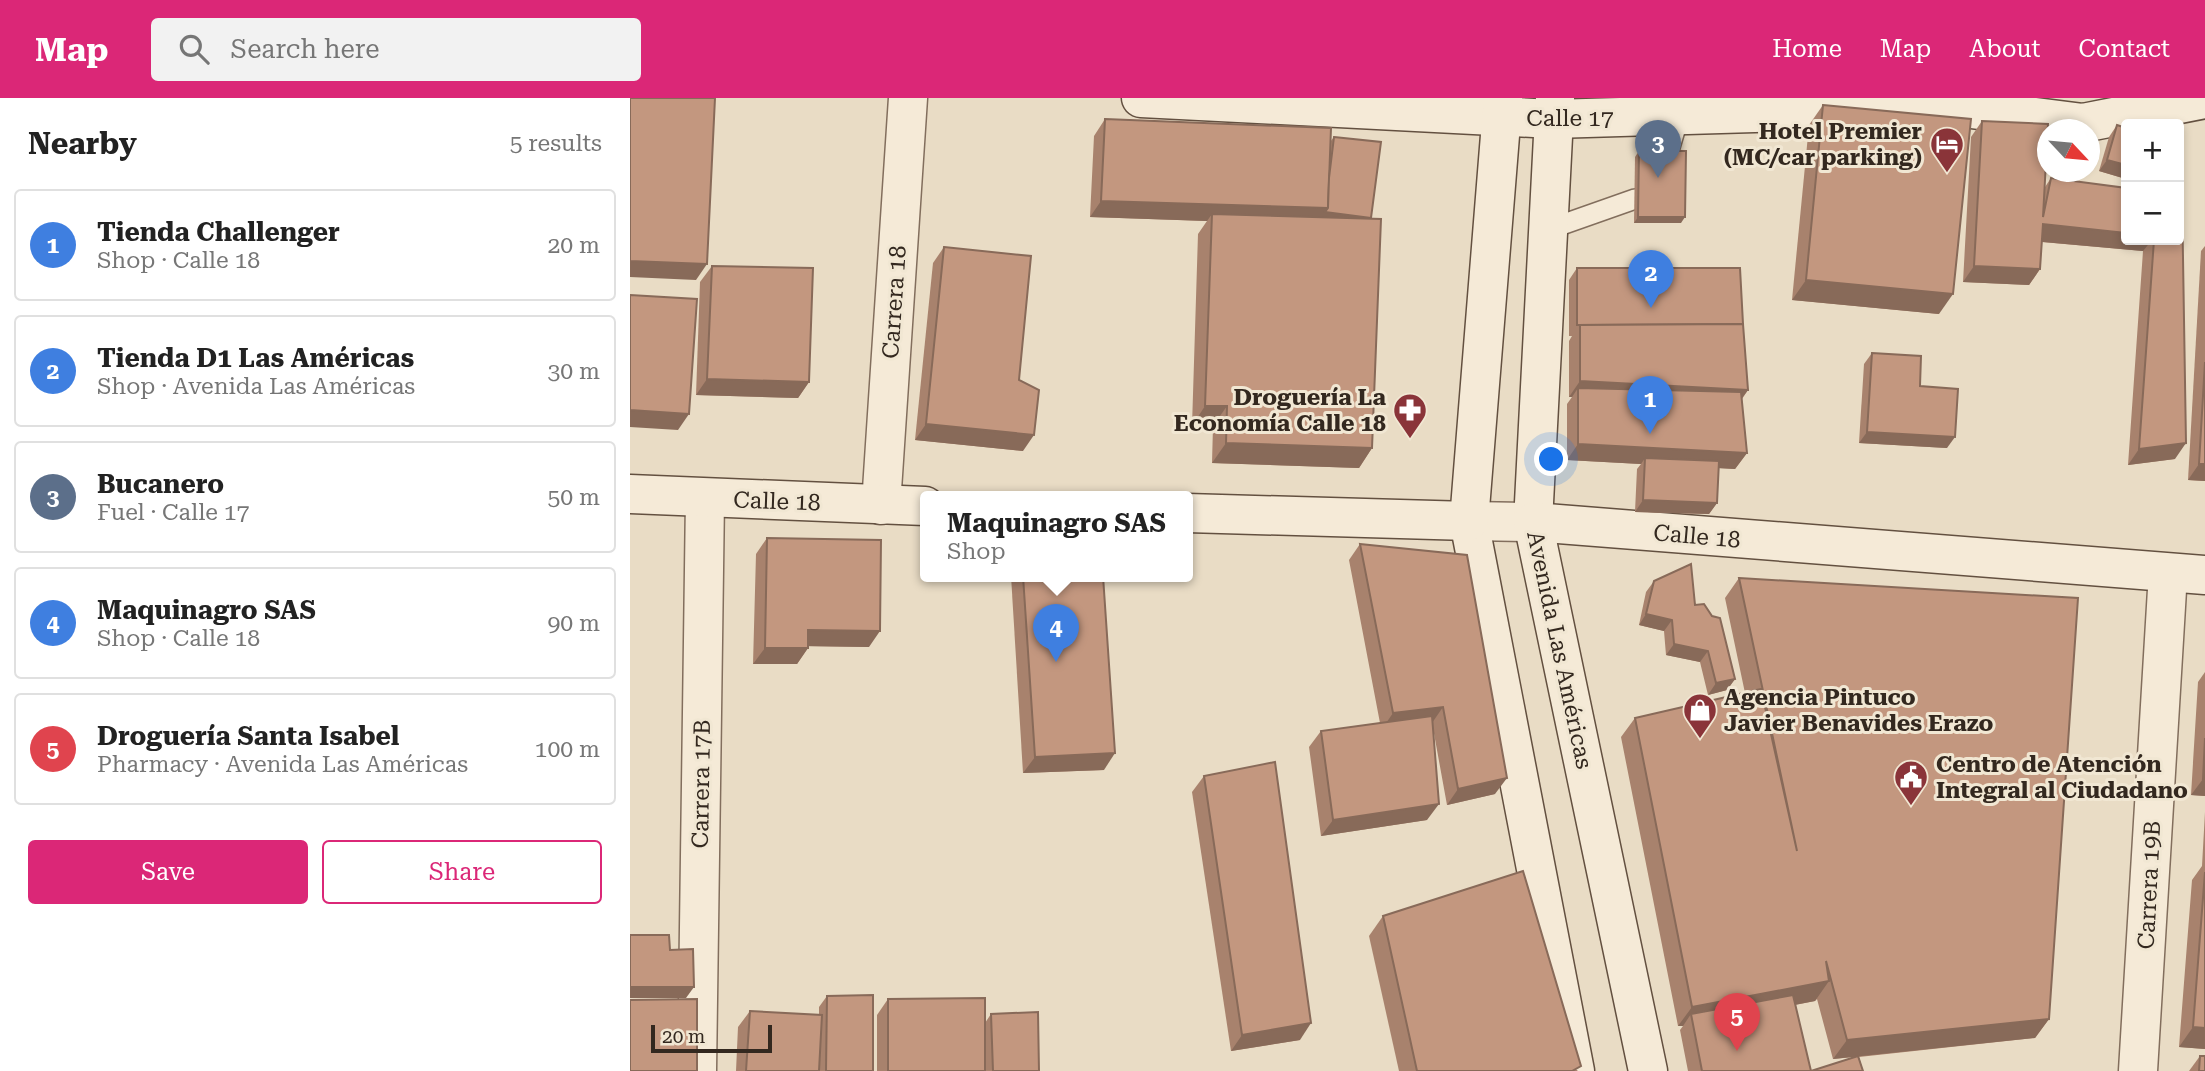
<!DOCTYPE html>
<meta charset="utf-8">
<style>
:root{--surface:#fff;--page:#f2f2f2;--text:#222;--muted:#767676;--line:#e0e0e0;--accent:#db2777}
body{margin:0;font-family:"Roboto Serif",serif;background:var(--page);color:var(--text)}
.controls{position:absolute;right:21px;top:21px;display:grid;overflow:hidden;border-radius:7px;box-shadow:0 4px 10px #0003}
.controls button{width:63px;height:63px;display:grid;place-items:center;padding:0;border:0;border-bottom:2px solid var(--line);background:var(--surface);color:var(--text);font:35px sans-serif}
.compass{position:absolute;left:1407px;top:21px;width:63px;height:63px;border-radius:50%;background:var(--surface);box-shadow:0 4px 10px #0003;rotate:116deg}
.scale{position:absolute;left:21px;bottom:18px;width:121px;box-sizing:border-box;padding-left:7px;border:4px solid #33281f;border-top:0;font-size:19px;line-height:24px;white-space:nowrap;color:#33281f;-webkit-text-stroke:5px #f1e7d3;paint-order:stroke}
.you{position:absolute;left:922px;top:362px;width:24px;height:24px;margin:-18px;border:5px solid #fff;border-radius:50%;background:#1a73e8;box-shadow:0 0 0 10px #1a73e833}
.badge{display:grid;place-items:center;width:46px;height:46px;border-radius:50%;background:var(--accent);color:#fff;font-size:23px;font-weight:700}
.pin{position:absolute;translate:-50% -58px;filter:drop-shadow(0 2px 4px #0008)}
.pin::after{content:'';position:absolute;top:37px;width:24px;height:21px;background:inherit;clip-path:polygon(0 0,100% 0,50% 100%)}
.popup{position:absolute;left:290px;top:393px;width:273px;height:91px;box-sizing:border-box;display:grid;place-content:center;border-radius:7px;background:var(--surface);filter:drop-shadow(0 2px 5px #0005);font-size:23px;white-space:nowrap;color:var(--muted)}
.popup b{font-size:26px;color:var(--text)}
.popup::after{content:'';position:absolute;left:50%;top:100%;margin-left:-14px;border:14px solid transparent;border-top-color:var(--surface)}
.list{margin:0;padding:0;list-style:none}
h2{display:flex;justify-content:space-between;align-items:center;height:91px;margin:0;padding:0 28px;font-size:30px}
h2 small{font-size:23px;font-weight:400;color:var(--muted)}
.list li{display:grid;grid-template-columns:46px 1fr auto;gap:21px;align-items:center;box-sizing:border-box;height:112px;margin:0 14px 14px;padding:0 14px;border:2px solid var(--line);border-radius:7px}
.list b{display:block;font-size:26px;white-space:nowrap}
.list p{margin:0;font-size:23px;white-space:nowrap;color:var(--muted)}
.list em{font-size:23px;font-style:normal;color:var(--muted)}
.actions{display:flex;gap:14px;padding:21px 28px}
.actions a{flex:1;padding:16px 0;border:2px solid var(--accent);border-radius:7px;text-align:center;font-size:24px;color:var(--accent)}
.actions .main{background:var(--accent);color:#fff}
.icon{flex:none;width:38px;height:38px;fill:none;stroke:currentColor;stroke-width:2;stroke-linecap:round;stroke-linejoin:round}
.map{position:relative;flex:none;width:1575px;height:973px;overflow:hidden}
header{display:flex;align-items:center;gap:42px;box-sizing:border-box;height:98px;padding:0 35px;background:var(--accent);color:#fff}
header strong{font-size:33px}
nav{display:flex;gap:38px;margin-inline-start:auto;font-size:24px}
.search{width:490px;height:63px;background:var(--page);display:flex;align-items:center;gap:18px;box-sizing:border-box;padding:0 24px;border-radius:7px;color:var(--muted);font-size:26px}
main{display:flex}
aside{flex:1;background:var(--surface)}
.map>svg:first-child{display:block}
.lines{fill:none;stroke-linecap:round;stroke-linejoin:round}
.lane-casing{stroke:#826e5d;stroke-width:22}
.street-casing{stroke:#826e5d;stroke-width:41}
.secondary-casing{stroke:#635040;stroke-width:41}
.lane{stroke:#f5ead7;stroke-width:19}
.street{stroke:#f5ead7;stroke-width:38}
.secondary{stroke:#f5ead7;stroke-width:38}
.wall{fill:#a8826d;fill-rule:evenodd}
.shaded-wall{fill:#886a59}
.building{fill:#c3977f;stroke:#886a59;stroke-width:2}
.labels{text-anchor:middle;stroke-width:6;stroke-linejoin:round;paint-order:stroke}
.street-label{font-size:23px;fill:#33281f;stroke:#f1e7d3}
.poi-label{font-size:23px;font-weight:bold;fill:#33281f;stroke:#f1e7d3;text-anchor:end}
</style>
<header>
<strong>Map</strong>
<div class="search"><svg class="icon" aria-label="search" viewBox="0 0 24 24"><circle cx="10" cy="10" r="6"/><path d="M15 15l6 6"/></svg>Search here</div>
<nav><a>Home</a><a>Map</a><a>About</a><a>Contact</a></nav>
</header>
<main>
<aside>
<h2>Nearby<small>5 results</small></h2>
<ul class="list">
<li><span class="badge" style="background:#3f7fe0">1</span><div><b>Tienda Challenger</b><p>Shop · Calle 18</p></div><em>20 m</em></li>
<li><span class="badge" style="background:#3f7fe0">2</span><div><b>Tienda D1 Las Américas</b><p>Shop · Avenida Las Américas</p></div><em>30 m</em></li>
<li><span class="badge" style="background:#5c6f8a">3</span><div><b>Bucanero</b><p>Fuel · Calle 17</p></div><em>50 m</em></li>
<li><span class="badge" style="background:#3f7fe0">4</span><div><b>Maquinagro SAS</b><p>Shop · Calle 18</p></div><em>90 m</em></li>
<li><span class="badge" style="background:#e0444e">5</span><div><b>Droguería Santa Isabel</b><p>Pharmacy · Avenida Las Américas</p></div><em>100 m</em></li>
</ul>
<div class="actions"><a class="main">Save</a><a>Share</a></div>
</aside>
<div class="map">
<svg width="1575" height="973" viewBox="0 0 1575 973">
<rect width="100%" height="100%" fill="#e9dcc5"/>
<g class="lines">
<g class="lane-casing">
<g id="lane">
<polyline points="1037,59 1049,19"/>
<polyline points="917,132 1005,101"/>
</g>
</g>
<g class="street-casing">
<g id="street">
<polyline points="251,407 278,0"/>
<polyline points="839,423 903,424"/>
<polyline points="67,973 75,400"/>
<polyline points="1508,973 1538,475"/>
</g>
</g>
<g class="secondary-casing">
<g id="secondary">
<polyline points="511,0 923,21 1325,9 1453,25 1575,1"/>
<polyline points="873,0 839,423 945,973"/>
<polyline points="925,0 903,424 1018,973"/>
<polyline points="0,396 295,408"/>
<polyline points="557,415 839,423"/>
<polyline points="903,424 1575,477"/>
</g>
</g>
<use href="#lane" class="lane"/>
<use href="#street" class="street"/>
<use href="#secondary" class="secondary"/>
</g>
<g class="wall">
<polygon points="1193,7 1309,216 1162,202 1179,27"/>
<polygon points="475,21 700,44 704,39 741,120 742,350 729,370 582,365 583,328 562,328 568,136 577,123 460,119 464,38"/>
<polygon points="1352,23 1415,89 1421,80 1496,142 1549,142 1545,361 1498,367 1513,153 1412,144 1410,171 1399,187 1333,184 1341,39"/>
<polygon points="1487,27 1496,81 1469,73 1479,39"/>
<polygon points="1009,53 1051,125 1004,125 1005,59"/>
<polygon points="1575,148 1575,383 1558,382 1571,153"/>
<polygon points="314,149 389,282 393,353 285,342 303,165"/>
<polygon points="82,168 179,284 168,300 66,297 70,184"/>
<polygon points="947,170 1113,226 1118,292 1112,301 1117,355 1105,371 1088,370 1087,405 1079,416 1005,414 1007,371 1011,366 937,362 937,306 942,299 939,299 939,243 942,238 939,238 939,182"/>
<polygon points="1242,255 1290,288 1317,350 1229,345 1234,266"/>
<polygon points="137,440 239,549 178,548 178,550 167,566 123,566 126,456"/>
<polygon points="730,446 865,696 817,707 803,630 797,722 691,738 679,649 691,633 750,625 719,462"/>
<polygon points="381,478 473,478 474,672 393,675"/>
<path d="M1109,480L1419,921L1405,940L1229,959L1233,973H1058L1050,932L1053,928H1048L991,639L1005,620L1115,595L1095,500ZM1187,901L1203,961L1224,959L1181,973L1165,907L1185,903Z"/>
<polygon points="1024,483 1065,507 1105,581 1097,592 1078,597 1070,564 1036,557 1034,533 1009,527 1016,494"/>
<polygon points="1575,574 1575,698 1561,697 1568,584"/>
<polygon points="574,678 670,942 601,953 562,694"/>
<polygon points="1575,714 1575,951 1549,949 1562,782 1572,768"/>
<polygon points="753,818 948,973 769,973 739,838"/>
<polygon points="197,898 243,973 106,973 108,929 120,913 189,917 189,909"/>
<polygon points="258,901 355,925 361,916 409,973 247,973 247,917"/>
<polygon points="1570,958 1575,973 1559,973"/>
</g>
<g class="shaded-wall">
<polygon points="1477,62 1496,67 1496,81 1469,73"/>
<polygon points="471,103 698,110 741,120 733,131 582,116 577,123 460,119"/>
<polygon points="1008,119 1055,119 1051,125 1004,125"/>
<polygon points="1413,126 1496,135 1496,142 1522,142 1513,153 1401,143"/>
<polygon points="0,163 77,166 66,182 0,179"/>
<polygon points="1344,168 1410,171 1399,187 1333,184"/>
<polygon points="1176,182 1323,196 1309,216 1162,202"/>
<polygon points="77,281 179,284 168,300 66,297"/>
<polygon points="950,283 1118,292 1106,308 948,290 942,299 939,299"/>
<polygon points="575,308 597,308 583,328 562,328"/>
<polygon points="0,312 59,316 48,332 0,329"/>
<polygon points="296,326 404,337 393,353 285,342"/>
<polygon points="1237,334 1325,339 1317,350 1229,345"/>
<polygon points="596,345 742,350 729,370 582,365"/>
<polygon points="1556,345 1545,361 1498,367 1509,351"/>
<polygon points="948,346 1117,355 1105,371 1015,366 1015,360 1011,366 937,362"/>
<polygon points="1569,366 1575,366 1575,383 1558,382"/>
<polygon points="1013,402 1087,405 1079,416 1005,414"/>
<polygon points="1016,516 1042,522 1034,533 1009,527"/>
<polygon points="178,532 250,533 239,549 167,548"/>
<polygon points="1044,546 1078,553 1070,564 1036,557"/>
<polygon points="135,550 178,550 167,566 123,566"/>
<polygon points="1105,581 1097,592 1078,597 1086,585"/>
<polygon points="813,609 802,625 752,631 763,615"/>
<polygon points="485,655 474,672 393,675 405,659"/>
<polygon points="877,680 865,696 817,707 828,691"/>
<polygon points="1573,681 1575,681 1575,698 1561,697"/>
<polygon points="809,706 797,722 691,738 703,722"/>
<polygon points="1199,883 1185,903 1063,926 1061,916 1053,928 1048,928 1062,909"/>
<polygon points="0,889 64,889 56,900 0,900"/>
<polygon points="1419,921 1405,940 1203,961 1217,942"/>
<polygon points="681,925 670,942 601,953 612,937"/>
<polygon points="1563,929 1575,930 1575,951 1549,949"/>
</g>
<g class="building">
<polygon points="0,0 85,0 77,166 0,163"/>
<polygon points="1193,7 1341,21 1323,196 1176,182"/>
<polygon points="475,21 701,30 698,110 471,103"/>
<polygon points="1352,23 1418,26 1413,119 1421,80 1496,90 1496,135 1413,126 1410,171 1344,168"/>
<polygon points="1487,27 1496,30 1496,67 1477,62"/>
<polygon points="704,39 751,44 741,120 695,114 698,110 699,80"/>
<polygon points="1549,45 1552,88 1549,88"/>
<polygon points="1009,53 1056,53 1055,119 1008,119"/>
<polygon points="1549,97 1552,98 1556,345 1509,351 1524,142 1549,142"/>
<polygon points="582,116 751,121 742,350 596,345 597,308 575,308"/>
<polygon points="314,149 401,158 389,282 409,292 404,337 296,326"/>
<polygon points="82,168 183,170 179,284 77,281"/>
<polygon points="947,170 1110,170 1113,226 947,227"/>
<polygon points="0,197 67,201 59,316 0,312"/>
<polygon points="1113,226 1118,292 950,283 950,227"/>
<polygon points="1242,255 1291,258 1290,288 1328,291 1325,339 1237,334"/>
<polygon points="1575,264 1575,366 1569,366"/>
<polygon points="948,290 1111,294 1117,355 948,346"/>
<polygon points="1015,360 1089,363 1087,405 1013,402"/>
<polygon points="137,440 251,442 250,533 178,532 178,550 135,550"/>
<polygon points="730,446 837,457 877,680 828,691 813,609 763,615"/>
<polygon points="1061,466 1065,507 1074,506 1082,518 1090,520 1105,581 1086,585 1078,553 1044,546 1042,522 1016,516 1024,483"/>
<polygon points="393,478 473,478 485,655 405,659"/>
<polygon points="1109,480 1448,500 1419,921 1217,942 1196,863 1199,883 1062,909 1005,620 1131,591 1167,753"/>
<polygon points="802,618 809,706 703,722 691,633"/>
<polygon points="1575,640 1575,681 1573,681"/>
<polygon points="645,664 681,925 612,937 574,678"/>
<polygon points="893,773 951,968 942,973 787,973 753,818"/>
<polygon points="1575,774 1575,930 1563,929"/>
<polygon points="0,837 39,837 40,852 63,851 64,889 0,889"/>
<polygon points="243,897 243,973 196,973 197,898"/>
<polygon points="1163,897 1181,973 1072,973 1061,916"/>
<polygon points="355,900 355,973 258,973 258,901"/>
<polygon points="67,901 67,973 0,973 0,902"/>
<polygon points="120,913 192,917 189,973 116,973"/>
<polygon points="408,914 409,973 363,973 361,916"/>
<polygon points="1228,958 1233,973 1181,973"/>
<polygon points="1570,958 1575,958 1575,973 1569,973"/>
</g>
<defs>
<g id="hotel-pin" transform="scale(1.75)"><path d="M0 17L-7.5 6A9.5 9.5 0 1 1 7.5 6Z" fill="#8a3439" stroke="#f1e7d3"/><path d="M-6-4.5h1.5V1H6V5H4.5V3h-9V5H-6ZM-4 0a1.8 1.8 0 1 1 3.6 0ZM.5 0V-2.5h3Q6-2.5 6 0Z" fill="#fff"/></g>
<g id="pharmacy-pin" transform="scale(1.75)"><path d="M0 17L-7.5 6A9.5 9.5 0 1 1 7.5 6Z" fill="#8a3439" stroke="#f1e7d3"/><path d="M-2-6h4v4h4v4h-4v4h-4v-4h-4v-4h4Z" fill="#fff"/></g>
<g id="shop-pin" transform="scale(1.75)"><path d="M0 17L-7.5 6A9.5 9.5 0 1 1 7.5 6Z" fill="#8a3439" stroke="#f1e7d3"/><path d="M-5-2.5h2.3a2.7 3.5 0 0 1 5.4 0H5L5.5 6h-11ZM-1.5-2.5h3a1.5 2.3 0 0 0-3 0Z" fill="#fff"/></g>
<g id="civic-pin" transform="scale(1.75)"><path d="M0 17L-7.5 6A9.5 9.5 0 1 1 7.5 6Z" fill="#8a3439" stroke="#f1e7d3"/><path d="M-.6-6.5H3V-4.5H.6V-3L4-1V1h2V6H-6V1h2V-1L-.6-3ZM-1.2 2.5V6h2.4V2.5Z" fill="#fff"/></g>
</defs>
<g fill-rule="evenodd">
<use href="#hotel-pin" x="1317" y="46"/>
<use href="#pharmacy-pin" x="780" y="312"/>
<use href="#shop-pin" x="1070" y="612"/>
<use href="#civic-pin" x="1281" y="679"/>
</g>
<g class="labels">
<g class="street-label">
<text x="940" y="28">Calle 17</text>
<text transform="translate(264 204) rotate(-86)" y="8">Carrera 18</text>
<text transform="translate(147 403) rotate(2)" y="8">Calle 18</text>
<text transform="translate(1067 438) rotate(5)" y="8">Calle 18</text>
<text transform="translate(930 552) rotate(78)" y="8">Avenida Las Américas</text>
<text transform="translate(71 686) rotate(-89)" y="8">Carrera 17B</text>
<text transform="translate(1519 787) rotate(-87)" y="8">Carrera 19B</text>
</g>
<g class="poi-label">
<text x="1292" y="41">Hotel Premier<tspan x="1292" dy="26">(MC/car parking)</tspan></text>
<text x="756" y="307">Droguería La<tspan x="756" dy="26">Economía Calle 18</tspan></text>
<text x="1094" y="607" text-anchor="start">Agencia Pintuco<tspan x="1094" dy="26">Javier Benavides Erazo</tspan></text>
<text x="1306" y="674" text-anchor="start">Centro de Atención<tspan x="1306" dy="26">Integral al Ciudadano</tspan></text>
</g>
</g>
</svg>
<div class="controls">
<button>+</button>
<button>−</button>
</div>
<svg class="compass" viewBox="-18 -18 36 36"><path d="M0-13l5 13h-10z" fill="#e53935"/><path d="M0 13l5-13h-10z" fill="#767676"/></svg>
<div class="scale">20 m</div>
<div class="you"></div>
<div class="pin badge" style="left:1020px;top:336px;background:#3f7fe0">1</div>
<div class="pin badge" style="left:1021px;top:210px;background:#3f7fe0">2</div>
<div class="pin badge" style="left:1028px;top:80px;background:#5c6f8a">3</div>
<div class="pin badge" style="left:426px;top:564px;background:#3f7fe0">4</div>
<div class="popup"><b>Maquinagro SAS</b>Shop</div>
<div class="pin badge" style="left:1107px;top:953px;background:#e0444e">5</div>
</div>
</main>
